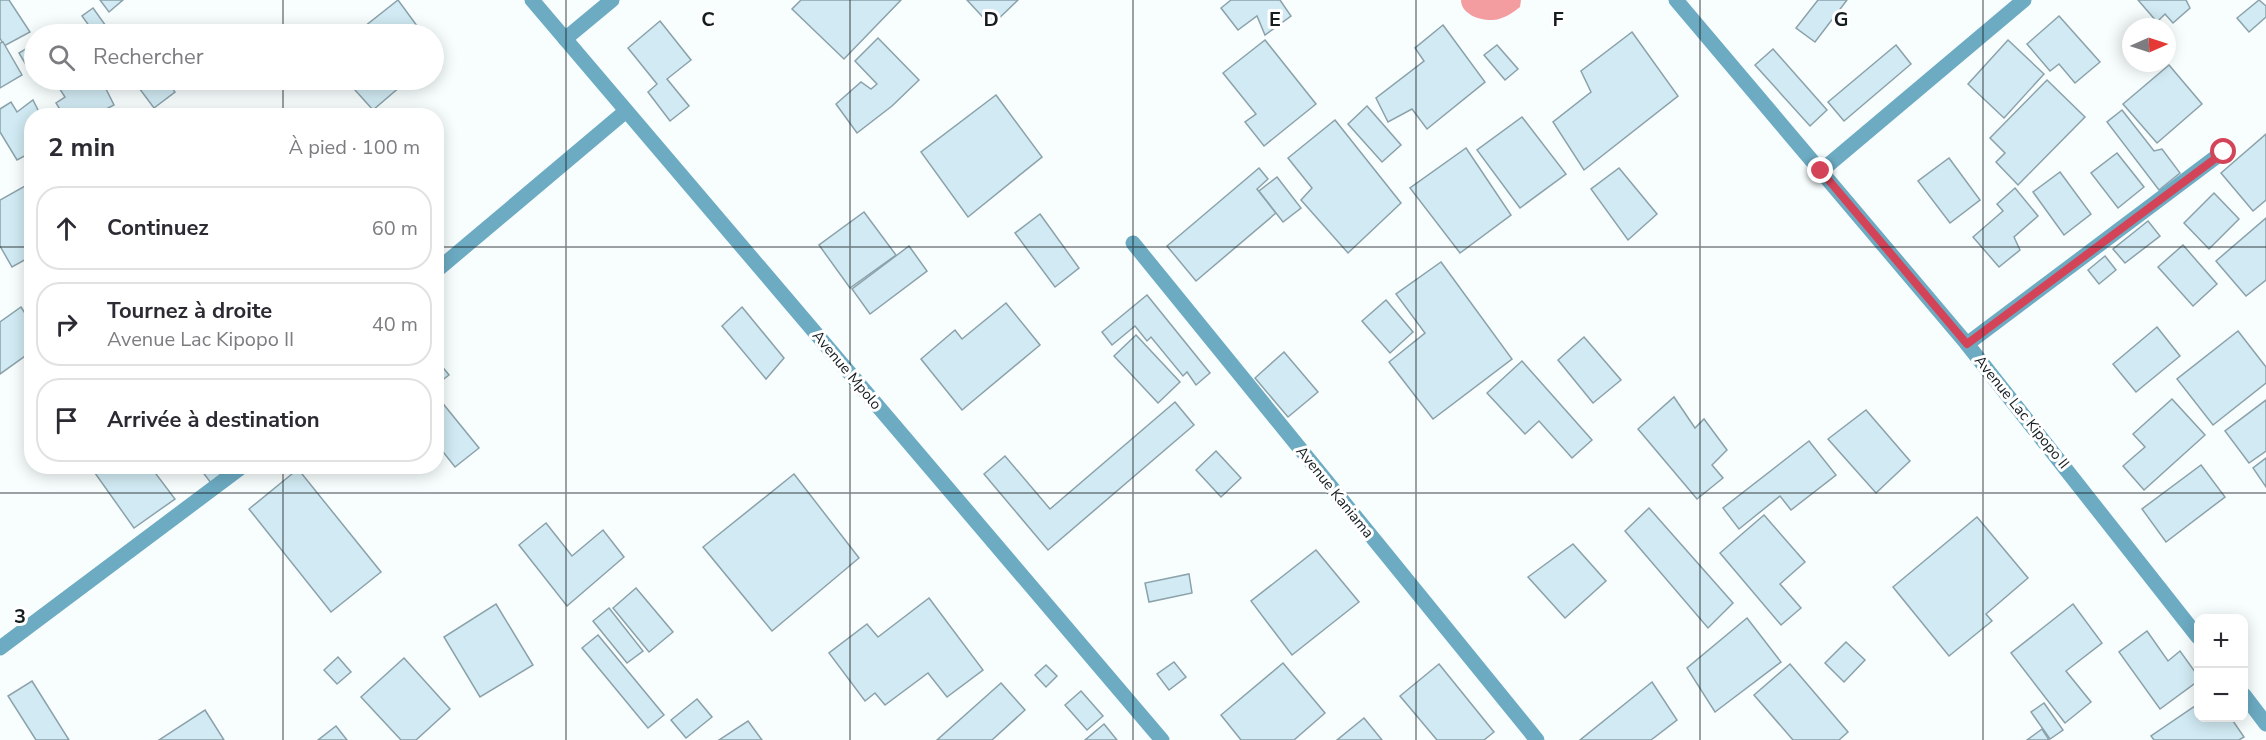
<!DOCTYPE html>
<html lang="fr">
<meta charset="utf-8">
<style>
:root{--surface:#fff;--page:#f2f2f3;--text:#2b2b33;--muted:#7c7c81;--line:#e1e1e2}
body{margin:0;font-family:"Nunito Sans",sans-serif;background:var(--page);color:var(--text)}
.controls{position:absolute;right:18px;bottom:18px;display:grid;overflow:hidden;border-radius:12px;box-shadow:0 3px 15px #0003}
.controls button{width:54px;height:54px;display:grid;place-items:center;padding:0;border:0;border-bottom:2px solid var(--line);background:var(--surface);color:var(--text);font:30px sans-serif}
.compass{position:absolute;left:2122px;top:18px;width:54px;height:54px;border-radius:50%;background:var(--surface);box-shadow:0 3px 15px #0003;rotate:87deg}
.stop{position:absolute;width:18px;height:18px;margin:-14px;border:4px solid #d44459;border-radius:50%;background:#fff}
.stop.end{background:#d44459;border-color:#fff;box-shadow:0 2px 6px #0008}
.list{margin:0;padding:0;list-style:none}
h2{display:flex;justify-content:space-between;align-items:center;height:78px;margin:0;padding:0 24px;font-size:26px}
h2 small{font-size:20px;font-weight:400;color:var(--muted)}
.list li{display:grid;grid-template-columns:39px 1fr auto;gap:18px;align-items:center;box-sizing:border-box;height:84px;margin:0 12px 12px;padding:0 12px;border:2px solid var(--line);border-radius:24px}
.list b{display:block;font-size:22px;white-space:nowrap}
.list p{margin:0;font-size:20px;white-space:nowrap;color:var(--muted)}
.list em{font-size:20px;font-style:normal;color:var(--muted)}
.icon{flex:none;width:33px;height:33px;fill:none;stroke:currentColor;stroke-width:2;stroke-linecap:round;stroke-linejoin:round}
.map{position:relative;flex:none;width:2266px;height:740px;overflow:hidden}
.search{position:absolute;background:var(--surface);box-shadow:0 3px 15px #0003;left:24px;top:24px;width:420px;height:66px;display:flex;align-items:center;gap:15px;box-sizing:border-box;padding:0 21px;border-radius:33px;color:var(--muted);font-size:22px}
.panel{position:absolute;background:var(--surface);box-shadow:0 3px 15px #0003;left:24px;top:108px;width:420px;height:366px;border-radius:24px}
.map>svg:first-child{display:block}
.water{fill:#f39da1}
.building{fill:#d1eaf3;stroke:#8ba2aa;stroke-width:1.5}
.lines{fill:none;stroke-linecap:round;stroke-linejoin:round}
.minor{stroke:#6cabc2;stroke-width:15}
.route{stroke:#d44459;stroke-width:8}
.grid{fill:none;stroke:#151d21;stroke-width:1.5;stroke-opacity:0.55}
.labels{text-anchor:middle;stroke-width:6;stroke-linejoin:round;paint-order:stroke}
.street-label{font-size:15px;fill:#151d21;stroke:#fff}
.grid-label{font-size:20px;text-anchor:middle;font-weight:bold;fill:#151d21;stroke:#fff;stroke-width:6;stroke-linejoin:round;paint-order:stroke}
</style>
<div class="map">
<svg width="2266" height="740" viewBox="0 0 2266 740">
<rect width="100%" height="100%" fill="#f8fdfe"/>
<path class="water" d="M1461,0H1521L1520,7C1514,12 1506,17 1499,19C1486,23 1461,16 1461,0Z"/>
<g class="building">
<polygon points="0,0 9,0 30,32 4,46 0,38"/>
<polygon points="100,0 123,0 109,12"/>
<polygon points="398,0 423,34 355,34"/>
<polygon points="801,0 901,0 844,59 792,9"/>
<polygon points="967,0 1018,0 991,26"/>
<polygon points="1231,0 1280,0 1291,16 1265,35 1257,16 1238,30 1221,8"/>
<polygon points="1818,0 1847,0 1815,42 1796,28"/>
<polygon points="2138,0 2186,0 2190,8 2173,23 2165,14 2157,22"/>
<polygon points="2259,0 2266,6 2266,17 2249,32 2237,18"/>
<polygon points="93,8 111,33 108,34 95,34 82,16"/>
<polygon points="2059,16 2100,62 2075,83 2059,64 2050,71 2027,44"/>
<polygon points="660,21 691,60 667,79 689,106 670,121 648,92 657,84 628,48"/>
<polygon points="1443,25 1485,82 1427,129 1412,109 1388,122 1376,98 1424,61 1415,48"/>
<polygon points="1632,32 1678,96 1584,170 1553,122 1591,92 1581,71"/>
<polygon points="878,38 919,80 892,106 857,133 836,104 861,82 871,89 877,84 855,61"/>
<polygon points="1265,40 1316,104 1264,146 1245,122 1256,114 1223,73"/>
<polygon points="2008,40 2044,74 2004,118 1968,84"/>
<polygon points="3,42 22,75 0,88 0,43"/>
<polygon points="34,44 34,74 32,75 19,53"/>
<polygon points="1497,45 1518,69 1505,80 1484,55"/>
<polygon points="1896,45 1911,64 1844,121 1828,102"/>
<polygon points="1773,49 1827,110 1810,126 1755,65"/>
<polygon points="2169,65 2202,104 2157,143 2123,104"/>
<polygon points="54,80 113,80 115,83 106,89 114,105 93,116 64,116 56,103 65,97"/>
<polygon points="133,80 166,80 175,92 154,108"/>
<polygon points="346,80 408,80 373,110"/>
<polygon points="2047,80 2085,117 2018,185 1996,162 2005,153 1990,138"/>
<polygon points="996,95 1042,157 968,217 921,152"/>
<polygon points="33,100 41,116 32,116 32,152 17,160 0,132 0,109 11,102 17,112"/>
<polygon points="1367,106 1401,145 1382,162 1348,124"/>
<polygon points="2122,110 2154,151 2162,149 2180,173 2159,190 2107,122"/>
<polygon points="1522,117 1566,174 1520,208 1477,150"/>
<polygon points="1335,120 1401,203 1348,253 1301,200 1312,188 1288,158"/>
<polygon points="2266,134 2266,200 2253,211 2221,173"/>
<polygon points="1466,148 1511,215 1460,253 1410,188"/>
<polygon points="2117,153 2144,187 2118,208 2091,173"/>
<polygon points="1949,158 1980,200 1950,223 1918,181"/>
<polygon points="1259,168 1268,179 1257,189 1276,213 1196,281 1167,246"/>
<polygon points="1619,168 1657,214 1628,240 1591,189"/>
<polygon points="2060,172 2091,214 2064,235 2033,192"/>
<polygon points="1277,177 1301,208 1283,222 1259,191"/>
<polygon points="25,186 32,199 32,246 26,249 30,257 12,267 0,246 0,200"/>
<polygon points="2015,188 2038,216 2014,237 2020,250 1999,267 1973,237 2003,211 1997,204"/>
<polygon points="2214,193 2239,219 2209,249 2184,223"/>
<polygon points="864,212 896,255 850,288 819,245"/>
<polygon points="1040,214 1079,268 1055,287 1015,233"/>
<polygon points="2266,218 2266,280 2246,296 2216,261"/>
<polygon points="2148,221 2160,236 2125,263 2113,249"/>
<polygon points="2183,245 2217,284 2193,306 2158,267"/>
<polygon points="909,246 927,271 870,314 852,289"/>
<polygon points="2105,256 2116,270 2099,284 2088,270"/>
<polygon points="1441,262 1512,359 1433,419 1389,362 1425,333 1396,294"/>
<polygon points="1147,295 1210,373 1196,385 1187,372 1183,376 1151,337 1147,341 1135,326 1112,345 1102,332"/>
<polygon points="1386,300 1413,332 1390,353 1362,321"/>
<polygon points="1006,303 1040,345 962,410 921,359 955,330 962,339"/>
<polygon points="21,307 32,324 32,351 0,374 0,322"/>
<polygon points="742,307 784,358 766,379 722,326"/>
<polygon points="2157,327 2180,356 2136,392 2113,364"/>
<polygon points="2238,331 2266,367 2266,383 2213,425 2177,379"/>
<polygon points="1136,335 1180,382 1158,403 1114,356"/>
<polygon points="1584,337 1621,380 1593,403 1558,360"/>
<polygon points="1284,352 1318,392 1288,417 1255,378"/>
<polygon points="436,359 449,375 436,385"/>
<polygon points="1522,361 1592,440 1572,458 1539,421 1525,434 1487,393"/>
<polygon points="436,395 479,448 455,467 436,443"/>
<polygon points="1674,397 1695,428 1704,419 1727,450 1712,465 1723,478 1697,499 1638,429"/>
<polygon points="2172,399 2205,435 2144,490 2123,466 2145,447 2133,434"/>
<polygon points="2266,400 2266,451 2249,463 2225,431"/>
<polygon points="1175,402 1194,425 1048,550 984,474 1005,456 1050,509"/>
<polygon points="1866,410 1910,461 1876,493 1828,439"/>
<polygon points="1809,441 1836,475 1791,510 1780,496 1739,529 1723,508"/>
<polygon points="1216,451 1241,478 1221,497 1196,470"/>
<polygon points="2266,458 2266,487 2253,468"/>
<polygon points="2201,465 2225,497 2166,542 2142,509"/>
<polygon points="90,466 150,466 175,499 134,528"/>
<polygon points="198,466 230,466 211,483"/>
<polygon points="298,469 381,572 331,612 249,509"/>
<polygon points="794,474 859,558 772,631 703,547"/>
<polygon points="1649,508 1733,603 1708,628 1625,531"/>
<polygon points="1764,515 1805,562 1780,584 1801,608 1781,625 1720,553"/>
<polygon points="1977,517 2028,578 1986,614 1992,621 1949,656 1893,587"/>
<polygon points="546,523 572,556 603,530 624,557 567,606 519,545"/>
<polygon points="1573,544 1606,581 1565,618 1528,577"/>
<polygon points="1316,550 1359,602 1292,655 1251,601"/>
<polygon points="1189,574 1192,593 1149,602 1145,583"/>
<polygon points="636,588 673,632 649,652 613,608"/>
<polygon points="929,598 983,670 947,697 928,673 885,705 875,693 865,701 829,653 867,624 878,637"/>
<polygon points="496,604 533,665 480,697 444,637"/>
<polygon points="2073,604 2102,643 2066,671 2091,702 2065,723 2011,653"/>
<polygon points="609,608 643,651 627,663 593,621"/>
<polygon points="1747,618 1781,662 1715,712 1687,668"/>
<polygon points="2147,631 2168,661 2180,651 2198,676 2198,681 2160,709 2119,652"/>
<polygon points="598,635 664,715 648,728 582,648"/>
<polygon points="1846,642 1865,660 1844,682 1825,663"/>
<polygon points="338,657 351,672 337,684 324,670"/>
<polygon points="404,658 450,709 416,740 401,740 361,697"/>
<polygon points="1174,662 1186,677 1169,690 1157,674"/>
<polygon points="1283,663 1325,713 1294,740 1241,740 1221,715"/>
<polygon points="1439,664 1494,732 1484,740 1437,740 1400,696"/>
<polygon points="1790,664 1848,732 1839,740 1793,740 1754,695"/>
<polygon points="1046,665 1057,676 1046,687 1035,675"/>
<polygon points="32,681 69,740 36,740 8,696"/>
<polygon points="1652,682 1677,720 1651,740 1580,740"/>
<polygon points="1001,683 1025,710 992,740 937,740"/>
<polygon points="1081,691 1103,716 1087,730 1065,705"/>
<polygon points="697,699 712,717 686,738 671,720"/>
<polygon points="2044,703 2063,730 2050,739 2031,712"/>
<polygon points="2198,704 2198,718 2231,718 2244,737 2239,740 2154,740 2151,736"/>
<polygon points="205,710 224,740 159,740"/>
<polygon points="1364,718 1382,740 1337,740"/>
<polygon points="748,721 762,740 719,740"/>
<polygon points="1104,724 1117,740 1085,740"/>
<polygon points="336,726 347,740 318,740"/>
<polygon points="2042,729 2049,740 2027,740"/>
</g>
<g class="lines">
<g class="minor">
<polyline points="532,0 1162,740"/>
<polyline points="1676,0 1967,344 2198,637"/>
<polyline points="565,39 612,0"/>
<polyline points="1821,171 2024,0"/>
<polyline points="1133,243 1537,740"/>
<polyline points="436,271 626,111"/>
<polyline points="1967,344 2224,151"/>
<polyline points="0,648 243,466"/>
<polyline points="2244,695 2266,724"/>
</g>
</g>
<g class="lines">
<polyline class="route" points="1821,171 1967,344 2224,152"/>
</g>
<path class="grid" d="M283,0V34M566,0V740M850,0V740M1133,0V740M1416,0V740M1700,0V740M1983,0V740M283,80V116M0,247H32M436,247H2266M283,466V740M0,493H2266"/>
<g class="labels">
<g class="street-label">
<text transform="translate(847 370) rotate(50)" y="5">Avenue Mpolo</text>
<text transform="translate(2022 412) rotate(51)" y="5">Avenue Lac Kipopo II</text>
<text transform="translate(1335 492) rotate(51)" y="5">Avenue Kaniama</text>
</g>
</g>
<g class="grid-label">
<text x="708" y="26">C</text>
<text x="991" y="26">D</text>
<text x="1275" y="26">E</text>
<text x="1558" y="26">F</text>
<text x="1841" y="26">G</text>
<text x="20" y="623">3</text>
</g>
</svg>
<div class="controls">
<button>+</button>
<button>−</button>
</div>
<svg class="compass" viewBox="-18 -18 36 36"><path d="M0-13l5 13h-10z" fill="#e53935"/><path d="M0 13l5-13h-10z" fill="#7c7c81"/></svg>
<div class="stop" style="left:2224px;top:152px"></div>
<div class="stop end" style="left:1821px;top:171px"></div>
<div class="search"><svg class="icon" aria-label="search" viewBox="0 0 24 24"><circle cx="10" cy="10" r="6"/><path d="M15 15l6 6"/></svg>Rechercher</div>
<section class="panel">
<h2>2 min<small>À pied · 100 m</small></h2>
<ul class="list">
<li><svg class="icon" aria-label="ahead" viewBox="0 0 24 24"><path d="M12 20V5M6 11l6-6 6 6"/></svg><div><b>Continuez</b></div><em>60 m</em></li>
<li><svg class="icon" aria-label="right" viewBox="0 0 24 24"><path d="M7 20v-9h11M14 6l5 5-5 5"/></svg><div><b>Tournez à droite</b><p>Avenue Lac Kipopo II</p></div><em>40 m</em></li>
<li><svg class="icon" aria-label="arrive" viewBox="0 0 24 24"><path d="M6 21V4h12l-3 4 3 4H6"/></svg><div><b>Arrivée à destination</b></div></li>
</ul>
</section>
</div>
